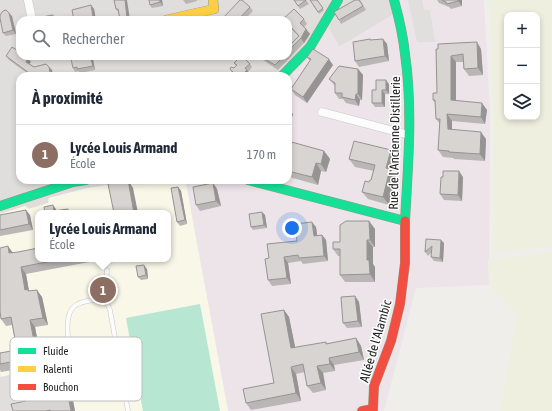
<!DOCTYPE html>
<html lang="fr">
<meta charset="utf-8">
<style>
:root{--surface:#fff;--page:#f6f6f7;--text:#1f2937;--muted:#747a83;--line:#e0e1e3;--accent:#6a6968}
body{margin:0;font-family:"Asap Condensed",sans-serif;background:var(--page);color:var(--text)}
.controls{position:absolute;right:12px;top:12px;display:grid;overflow:hidden;border-radius:8px;box-shadow:0 2px 6px #0003}
.controls button{width:36px;height:36px;display:grid;place-items:center;padding:0;border:0;border-bottom:1px solid var(--line);background:var(--surface);color:var(--text);font:20px sans-serif}
.you{position:absolute;left:292px;top:228px;width:14px;height:14px;margin:-10px;border:3px solid #fff;border-radius:50%;background:#1a73e8;box-shadow:0 0 0 6px #1a73e833}
.badge{display:grid;place-items:center;width:26px;height:26px;border-radius:50%;background:var(--accent);color:#fff;font-size:13px;font-weight:700}
.pin{position:absolute;translate:-50% -50%;border:2px solid #fff;box-shadow:0 1px 4px #0006}
.popup{position:absolute;left:35px;top:210px;width:136px;height:52px;box-sizing:border-box;display:grid;place-content:center;border-radius:8px;background:var(--surface);filter:drop-shadow(0 1px 3px #0005);font-size:13px;white-space:nowrap;color:var(--muted)}
.popup b{font-size:15px;color:var(--text)}
.popup::after{content:'';position:absolute;left:50%;top:100%;margin-left:-8px;border:8px solid transparent;border-top-color:var(--surface)}
.list{margin:0;padding:0;list-style:none}
h2{display:flex;justify-content:space-between;align-items:center;height:52px;margin:0;padding:0 16px;font-size:17px}
h2 small{font-size:13px;font-weight:400;color:var(--muted)}
.list li{display:grid;grid-template-columns:26px 1fr auto;gap:12px;align-items:center;box-sizing:border-box;height:60px;padding:0 16px;border-top:1px solid var(--line)}
.list b{display:block;font-size:15px;white-space:nowrap}
.list p{margin:0;font-size:13px;white-space:nowrap;color:var(--muted)}
.list em{font-size:13px;font-style:normal;color:var(--muted)}
.icon{flex:none;width:22px;height:22px;fill:none;stroke:currentColor;stroke-width:2;stroke-linecap:round;stroke-linejoin:round}
.map{position:relative;flex:none;width:552px;height:411px;overflow:hidden}
.search{position:absolute;background:var(--surface);box-shadow:0 2px 6px #0003;left:16px;top:16px;width:276px;height:44px;display:flex;align-items:center;gap:10px;box-sizing:border-box;padding:0 14px;border-radius:12px;color:var(--muted);font-size:15px}
.panel{position:absolute;background:var(--surface);box-shadow:0 2px 6px #0003;left:16px;top:72px;width:276px;height:112px;border-radius:12px}
.map>svg:first-child{display:block}
.residential{fill:#dfdedc;fill-rule:evenodd}
.industrial{fill:#ede4e9}
.education{fill:#f8f7e8;fill-rule:evenodd}
.farmland{fill:#efefdf;fill-rule:evenodd}
.pitch{fill:#b7e6d2}
.parking{fill:#e0dfde}
.lines{fill:none;stroke-linecap:round;stroke-linejoin:round}
.lane-casing{stroke:#c9c8c7;stroke-width:5}
.street-casing{stroke:#c9c8c7;stroke-width:9}
.fast-casing{stroke:#999a82;stroke-width:10}
.slow-casing{stroke:#999a82;stroke-width:10}
.jam-casing{stroke:#999a82;stroke-width:10}
.lane{stroke:#fdfcfc;stroke-width:4}
.street{stroke:#fdfcfc;stroke-width:8}
.fast{stroke:#16e098;stroke-width:9}
.slow{stroke:#ffcf43;stroke-width:9}
.jam{stroke:#f24e42;stroke-width:9}
.wall{fill:#b9b6b5}
.shaded-wall{fill:#969493}
.building{fill:#d7d4d2;stroke:#969493}
.labels{text-anchor:middle;stroke-width:3;stroke-linejoin:round;paint-order:stroke}
.street-label{font-size:13px;fill:#222;stroke:#fff}
.key{fill:#fff;stroke:#bdbdbd;stroke-width:1}
.key-label{font-size:11px;fill:#222}
</style>
<div class="map">
<svg width="552" height="411" viewBox="0 0 552 411">
<rect width="100%" height="100%" fill="#f0eeeb"/>
<path class="residential" d="M0,0H398L393,15L339,47L328,28L313,54L288,78V76H20V180H212L211,182L186,184L108,185L88,188L49,198L48,203L29,209L25,206L0,214ZM20,20H288V56H20Z"/>
<polygon class="industrial" points="398,0 484,0 490,112 489,285 416,288 384,411 228,411 186,184 211,182 212,180 288,180 288,78 313,54 328,27 340,47 392,15"/>
<path class="education" d="M151,184H186L228,411H16L9,375L1,377L0,365V214L25,206L29,209L48,203L49,198L88,188L108,185ZM38,213H168V259H38Z"/>
<g class="farmland">
<path d="M489,0H552V246L493,253L494,117ZM507,15H537V117H507Z"/>
<polygon points="552,252 552,411 500,411 517,314 489,285 488,260"/>
</g>
<polygon class="pitch" points="200,304 220,411 143,411 126,318"/>
<g class="parking">
<polygon points="408,0 422,0 424,10 430,10 435,42 417,42"/>
<polygon points="10,375 16,411 0,411 0,377"/>
</g>
<g class="lines">
<g class="lane-casing">
<g id="lane">
<polyline points="107,270 105,299 110,310 128,411"/>
<path d="M68,337C65,305 74,301 105,299"/>
</g>
</g>
<g class="street-casing">
<g id="street">
<polyline points="28,0 32,20"/>
<polyline points="322,112 409,135"/>
</g>
</g>
<g class="fast-casing">
<g id="fast">
<polyline points="282,76 310,47 338,0"/>
<path d="M248,180L405,221C408,166 413,109 405,54C403,35 399,18 394,0"/>
<polyline points="0,206 73,182 86,180"/>
</g>
</g>
<g class="slow-casing">
<polyline id="slow" points="166,20 214,9 213,0"/>
</g>
<g class="jam-casing">
<polyline id="jam" points="362,411 373,409 374,386 391,341 400,304 405,263 405,221"/>
</g>
<use href="#lane" class="lane"/>
<use href="#street" class="street"/>
<use href="#fast" class="fast"/>
<use href="#slow" class="slow"/>
<use href="#jam" class="jam"/>
</g>
<g class="wall">
<polygon points="114,0 130,20 120,20 119,13 116,9"/>
<polygon points="162,0 163,6 152,8 150,5"/>
<polygon points="183,0 197,0 197,1 186,4"/>
<polygon points="294,0 306,0 309,4 300,9"/>
<polygon points="310,0 317,0 324,10 323,11 319,14"/>
<polygon points="360,0 366,10 341,24 339,20"/>
<polygon points="437,0 462,0 462,6 451,9 449,7 439,3"/>
<polygon points="91,5 94,9 96,20 74,20"/>
<polygon points="250,7 253,11 244,20 224,20 223,18"/>
<polygon points="12,16 16,34 6,36 3,33"/>
<polygon points="304,19 307,24 304,27 310,34 304,43 278,70 257,56 275,56 277,58 279,56 288,56 288,47 298,36 288,25 288,20"/>
<polygon points="370,39 371,40 383,39 387,44 389,61 359,67 355,61"/>
<polygon points="436,49 481,49 483,75 469,76 464,69 463,62 456,62 456,100 487,110 485,124 452,121 452,130 486,139 485,161 454,159 453,158 443,157 438,150 440,124 436,119 435,103 433,100 437,93"/>
<polygon points="6,56 31,62 29,64 34,67 52,70 53,76 31,76 9,60"/>
<polygon points="85,56 91,56 93,59 95,70 80,73 78,71 75,72 73,68"/>
<polygon points="307,57 333,65 307,103 295,95 291,89 310,61"/>
<polygon points="234,63 250,64 252,67 248,72 249,73 247,76 236,76 232,73 230,69 234,68 236,66"/>
<polygon points="358,69 363,75 362,100 360,100 359,106 346,103 343,99 339,99 335,93 335,86 329,79"/>
<polygon points="389,84 389,94 385,94 385,107 375,107 372,103 376,90"/>
<polygon points="288,141 324,151 330,159 326,172 321,171 318,185 289,177 288,176"/>
<polygon points="391,150 397,158 393,173 396,177 389,205 368,199 362,192 371,180 374,171 355,167 349,159"/>
<polygon points="463,177 462,201 444,200 440,194"/>
<polygon points="213,183 217,189 221,206 200,211 196,205"/>
<polygon points="178,187 181,191 187,224 180,226 177,222"/>
<polygon points="262,212 265,215 267,228 253,230 251,227"/>
<polygon points="0,215 30,215 33,230 0,236"/>
<polygon points="369,221 375,229 375,247 373,247 373,264 375,267 375,282 345,282 340,275 340,256 338,256 333,249 340,242"/>
<polygon points="316,227 317,235 322,235 326,240 328,261 303,264 301,261 288,263 291,284 272,286 268,280 269,258 297,241"/>
<polygon points="426,239 444,243 443,262 434,261 431,257 431,253 428,256 425,252"/>
<polygon points="13,253 38,259 105,259 26,274 29,291 42,297 48,325 35,327 41,357 65,360 75,411 13,411 26,401 25,394 21,389 18,369 1,372 0,370 0,353 17,350 12,325 6,326 1,319"/>
<polygon points="125,259 135,259 126,261"/>
<polygon points="147,269 148,279 141,280 138,277"/>
<polygon points="355,296 359,302 362,327 347,328 343,323"/>
<polygon points="284,310 289,317 295,348 326,342 327,344 356,338 361,346 364,360 334,365 335,371 323,373 326,390 313,393 307,386 305,372 296,374 301,401 251,410 246,403 274,383"/>
</g>
<g class="shaded-wall">
<polygon points="125,0 127,0 130,20 129,20 127,18"/>
<polygon points="160,0 162,0 163,6 160,2"/>
<polygon points="458,0 462,0 462,6 458,1"/>
<polygon points="91,5 94,9 96,20 93,17"/>
<polygon points="9,13 12,16 16,34 13,30"/>
<polygon points="306,29 310,34 304,43 301,38"/>
<polygon points="383,39 387,44 389,61 385,56"/>
<polygon points="477,42 481,49 483,75 478,68"/>
<polygon points="90,56 93,59 95,70 93,66"/>
<polygon points="451,56 456,62 456,107 451,100"/>
<polygon points="28,58 31,62 28,65 26,62"/>
<polygon points="329,59 333,65 307,103 303,97"/>
<polygon points="49,67 52,70 53,76 48,76 48,75"/>
<polygon points="358,69 363,75 362,100 358,94"/>
<polygon points="247,70 249,73 247,76 245,76 243,74"/>
<polygon points="386,80 389,84 389,94 386,90"/>
<polygon points="382,90 385,94 385,107 382,103"/>
<polygon points="356,94 360,100 359,106 355,100"/>
<polygon points="482,103 487,110 485,124 481,117"/>
<polygon points="288,108 293,114 289,127 288,125"/>
<polygon points="447,114 452,121 452,136 448,129"/>
<polygon points="481,132 486,139 485,161 480,154"/>
<polygon points="391,150 397,158 393,173 396,177 389,205 383,197 386,168"/>
<polygon points="324,151 330,159 326,172 321,164"/>
<polygon points="316,163 321,171 318,185 312,177"/>
<polygon points="459,171 463,177 462,201 458,195"/>
<polygon points="128,180 133,188 138,213 134,213"/>
<polygon points="213,183 217,189 221,206 216,201"/>
<polygon points="178,187 181,191 187,224 185,220"/>
<polygon points="53,205 58,212 54,211"/>
<polygon points="26,210 30,215 33,230 29,224"/>
<polygon points="262,212 265,215 267,228 264,225"/>
<polygon points="369,221 375,229 375,247 370,240"/>
<polygon points="312,222 316,227 318,241 314,236"/>
<polygon points="322,235 326,240 328,261 324,256"/>
<polygon points="367,240 373,247 373,264 375,267 375,282 370,274 367,260"/>
<polygon points="441,240 444,243 443,262 440,258"/>
<polygon points="8,246 13,253 9,253"/>
<polygon points="284,257 288,263 291,284 287,278"/>
<polygon points="144,265 147,269 148,279 146,275"/>
<polygon points="21,267 26,274 29,291 33,297 25,290"/>
<polygon points="37,290 42,297 48,325 43,318"/>
<polygon points="355,296 359,302 362,327 358,321"/>
<polygon points="284,310 289,317 297,356 291,348"/>
<polygon points="30,320 35,327 42,364 37,357"/>
<polygon points="356,338 361,346 364,360 359,352"/>
<polygon points="60,353 65,360 75,411 71,411"/>
<polygon points="329,358 334,365 335,371 330,364"/>
<polygon points="317,366 323,373 326,390 321,383"/>
<polygon points="291,367 296,374 301,401 296,393"/>
</g>
<g class="building">
<polygon points="114,0 125,0 127,18 120,20 118,9 116,9"/>
<polygon points="149,0 160,0 160,2 150,5"/>
<polygon points="240,0 242,0 250,7 238,20 225,20 223,18"/>
<polygon points="294,0 306,0 298,6"/>
<polygon points="310,0 317,0 323,8 322,9 318,12"/>
<polygon points="355,0 359,0 363,6 339,20 334,12"/>
<polygon points="442,0 458,0 458,1 447,4 446,2"/>
<polygon points="91,5 93,17 79,20 74,20 72,10"/>
<polygon points="294,9 304,19 300,23 306,29 301,38 288,51 288,47 299,36 288,24 288,20 284,20 283,19"/>
<polygon points="6,10 9,13 13,30 3,33 0,18 0,15 3,11"/>
<polygon points="53,15 54,20 43,20 42,17"/>
<polygon points="370,39 370,40 383,39 385,56 355,61 353,42"/>
<polygon points="477,42 478,68 464,69 463,54 451,56 451,100 482,103 481,117 447,114 448,129 481,132 480,154 449,152 449,151 438,150 440,119 436,119 435,100 433,100 433,93 437,93 436,49 438,49 438,44"/>
<polygon points="12,47 20,52 20,56 25,56 28,58 26,62 34,67 46,64 49,67 50,72 48,75 33,76 6,56"/>
<polygon points="313,49 329,59 303,97 291,89 311,59 307,57"/>
<polygon points="85,56 90,56 93,66 77,69 77,67 73,68 71,59"/>
<polygon points="241,56 242,56 250,64 245,68 247,70 243,74 246,76 237,76 230,69 231,67 234,68 237,65 234,63"/>
<polygon points="260,56 275,56 277,58 279,56 284,56 275,65"/>
<polygon points="339,66 358,69 358,94 356,94 355,100 342,97 342,93 335,93 335,83 329,79"/>
<polygon points="376,80 386,80 386,90 382,90 382,103 372,103 372,90 376,90"/>
<polygon points="20,103 20,109 18,104"/>
<polygon points="288,141 324,151 321,164 316,163 312,177 288,171"/>
<polygon points="354,141 391,150 386,168 390,169 383,197 362,192 365,181 369,182 370,180 371,180 375,165 349,159"/>
<polygon points="20,153 20,161 16,156"/>
<polygon points="443,171 459,171 458,195 440,194 441,177 443,177"/>
<polygon points="128,180 134,213 114,213 108,184"/>
<polygon points="213,183 216,201 196,205 193,187"/>
<polygon points="178,187 185,220 177,222 171,188"/>
<polygon points="53,205 54,211 68,209 68,213 45,213 44,207"/>
<polygon points="26,210 29,224 0,230 0,215"/>
<polygon points="262,212 264,225 251,227 249,214"/>
<polygon points="346,221 369,221 370,240 367,240 367,260 369,260 370,274 340,275 340,249 333,249 333,242 340,242 340,225"/>
<polygon points="312,222 314,236 322,235 324,256 299,258 298,255 284,257 287,278 268,280 265,259 269,258 267,244 297,241 295,224"/>
<polygon points="426,239 441,240 440,258 431,257 432,246 425,252"/>
<polygon points="8,246 9,253 18,252 38,248 38,259 62,259 21,267 25,290 28,289 28,291 37,290 43,318 30,320 37,357 60,353 71,411 50,411 50,410 46,411 13,411 11,404 26,401 24,388 21,389 16,361 0,364 0,353 17,350 11,317 1,319 0,311 0,248"/>
<polygon points="144,265 146,275 138,277 136,266"/>
<polygon points="355,296 358,321 343,323 341,297"/>
<polygon points="284,310 291,348 326,342 326,344 356,338 359,352 329,358 330,364 317,366 321,383 307,386 303,364 291,367 296,393 246,403 243,389 274,383 261,314"/>
</g>
<g class="labels">
<g class="street-label">
<text transform="translate(394 143) rotate(-89)" y="5">Rue de l'Ancienne Distillerie</text>
<text transform="translate(375 341) rotate(-74)" y="5">Allée de l'Alambic</text>
</g>
</g>
<rect x="10" y="337" width="132" height="64" rx="6" class="key"/>
<rect x="18" y="348" width="18" height="6" fill="#16e098"/>
<rect x="18" y="366" width="18" height="6" fill="#ffcf43"/>
<rect x="18" y="384" width="18" height="6" fill="#f24e42"/>
<g class="key-label">
<text x="43" y="355">Fluide</text>
<text x="43" y="373">Ralenti</text>
<text x="43" y="391">Bouchon</text>
</g>
</svg>
<div class="controls">
<button>+</button>
<button>−</button>
<button><svg class="icon" aria-label="layers" viewBox="0 0 24 24"><path d="M12 4l9 5-9 5-9-5zM3 14l9 5 9-5"/></svg></button>
</div>
<div class="you"></div>
<div class="pin badge" style="left:103px;top:290px;background:#8d6e63">1</div>
<div class="popup"><b>Lycée Louis Armand</b>École</div>
<div class="search"><svg class="icon" aria-label="search" viewBox="0 0 24 24"><circle cx="10" cy="10" r="6"/><path d="M15 15l6 6"/></svg>Rechercher</div>
<section class="panel">
<h2>À proximité<small></small></h2>
<ul class="list">
<li><span class="badge" style="background:#8d6e63">1</span><div><b>Lycée Louis Armand</b><p>École</p></div><em>170 m</em></li>
</ul>
</section>
</div>
